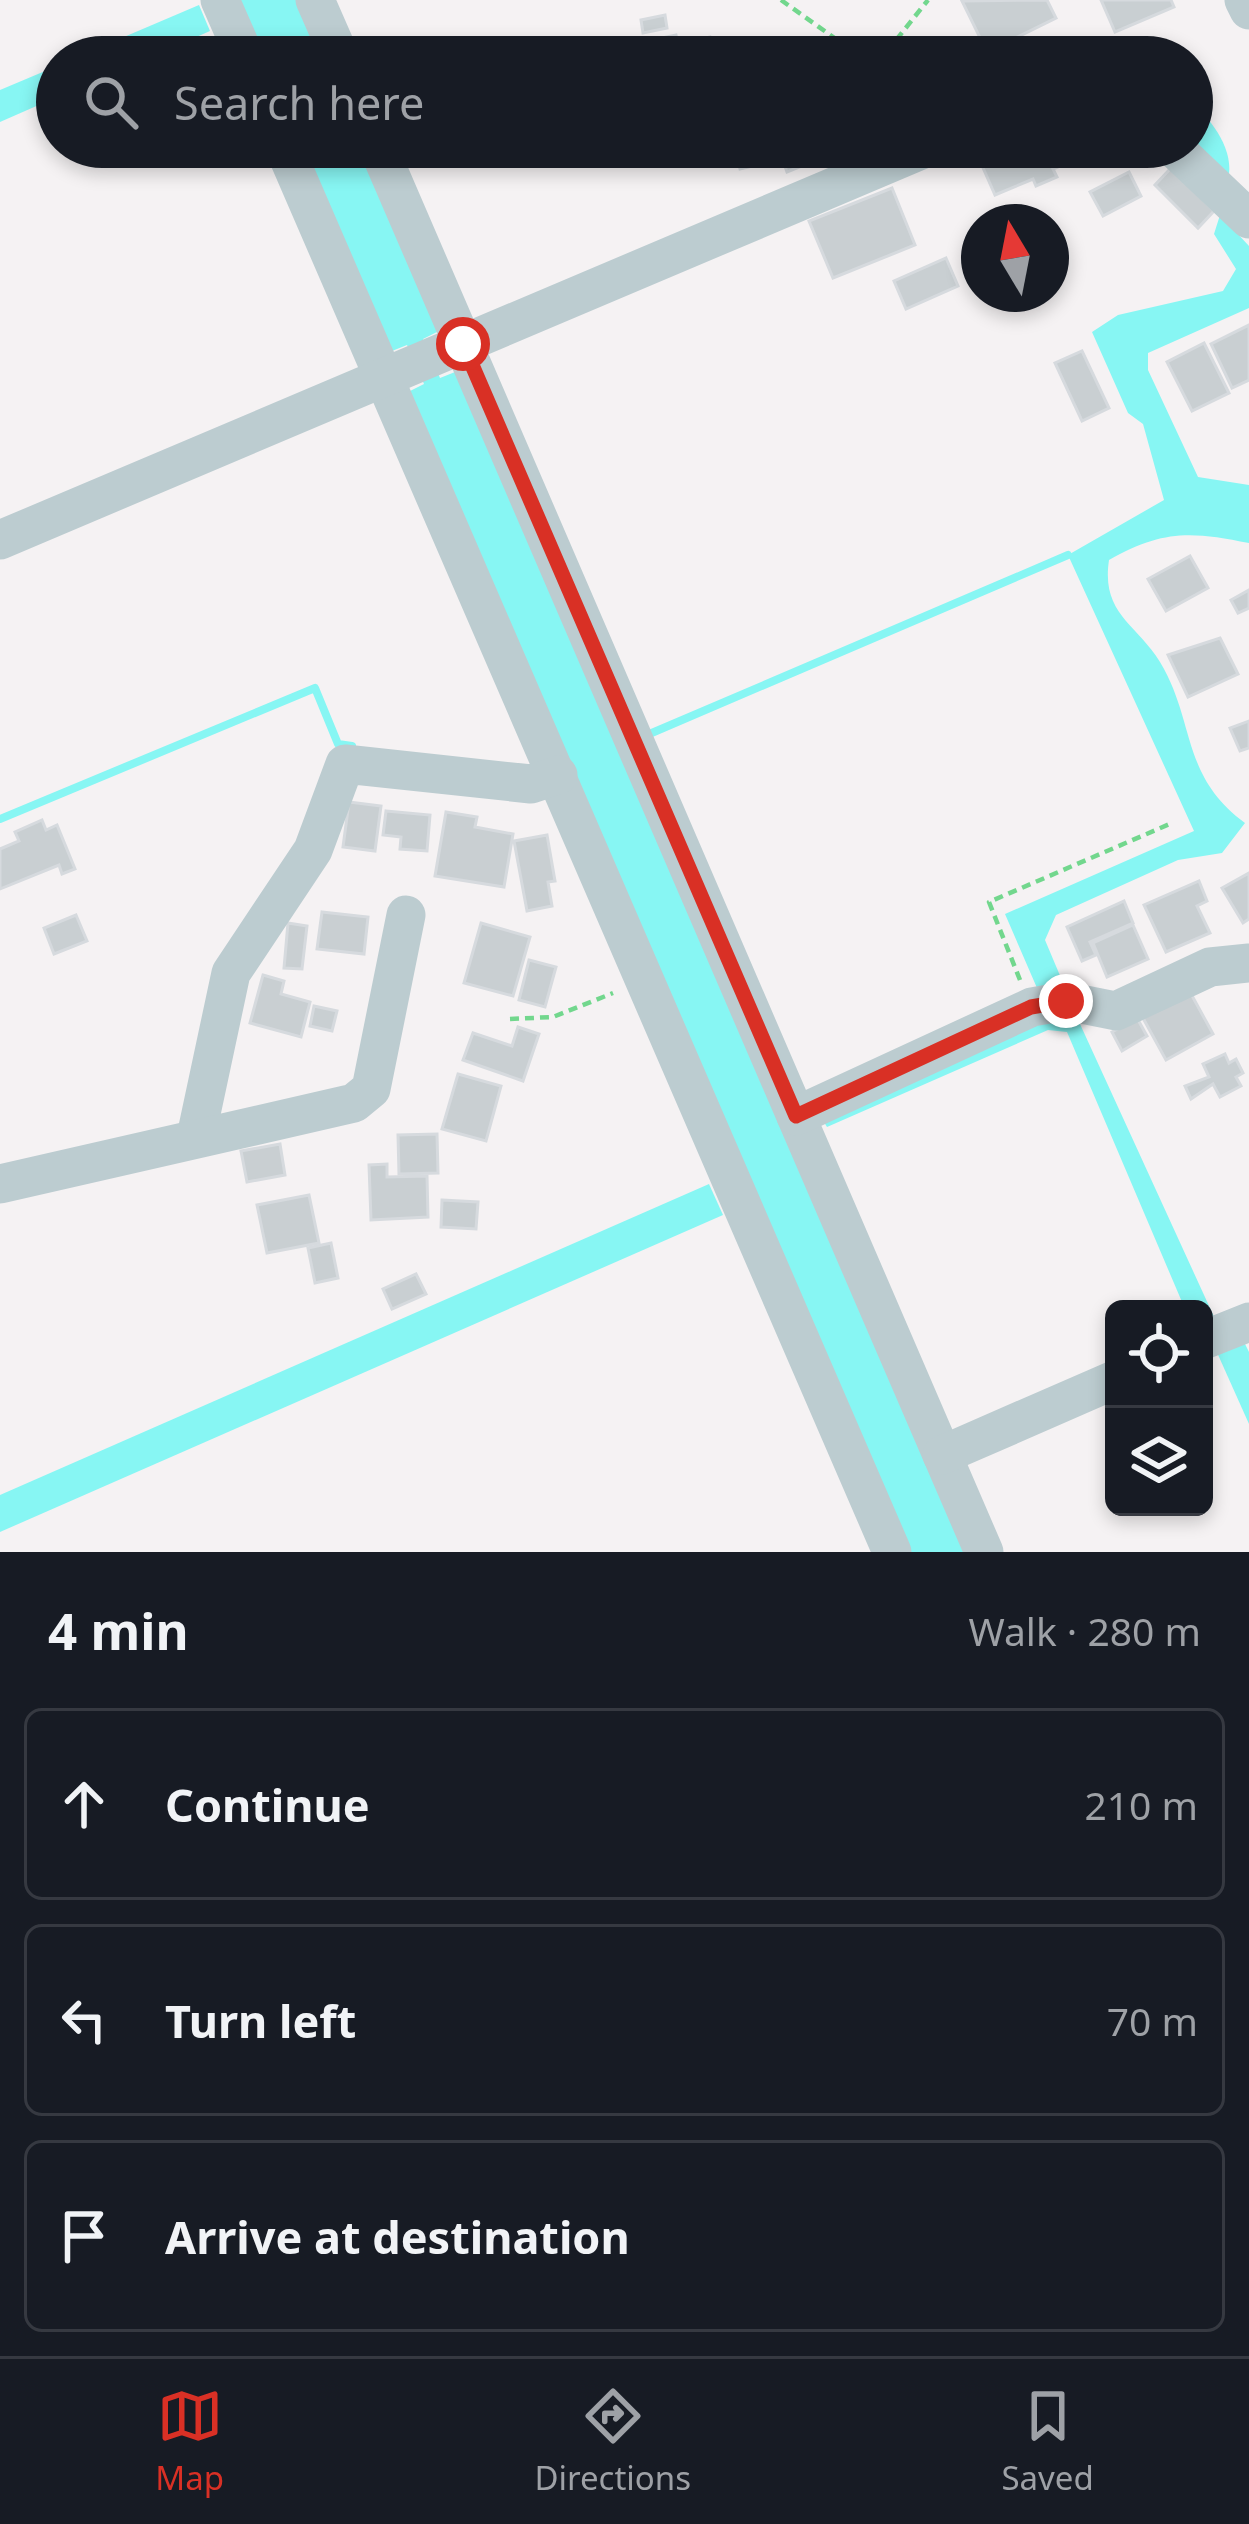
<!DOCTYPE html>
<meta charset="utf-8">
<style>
:root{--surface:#171b24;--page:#242831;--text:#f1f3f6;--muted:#9ea1a6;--line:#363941;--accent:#d93025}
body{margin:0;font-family:"Noto Sans",sans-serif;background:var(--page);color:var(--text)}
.controls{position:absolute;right:36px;bottom:36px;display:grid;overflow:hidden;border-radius:18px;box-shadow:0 6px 18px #0003}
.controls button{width:108px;height:108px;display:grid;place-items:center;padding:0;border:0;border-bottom:3px solid var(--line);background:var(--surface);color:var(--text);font:60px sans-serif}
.compass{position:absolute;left:961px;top:204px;width:108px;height:108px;border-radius:50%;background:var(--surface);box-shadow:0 6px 18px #0003;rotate:350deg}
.stop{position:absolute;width:36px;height:36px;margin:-27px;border:9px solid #d93025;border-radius:50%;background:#fff}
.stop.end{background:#d93025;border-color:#fff;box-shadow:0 3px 12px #0008}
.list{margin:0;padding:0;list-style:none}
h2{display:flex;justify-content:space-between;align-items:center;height:156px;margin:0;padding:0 48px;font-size:51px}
h2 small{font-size:39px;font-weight:400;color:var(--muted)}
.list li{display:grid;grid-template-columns:78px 1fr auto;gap:36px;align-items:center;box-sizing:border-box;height:192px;margin:0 24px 24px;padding:0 24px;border:3px solid var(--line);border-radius:18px}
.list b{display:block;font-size:45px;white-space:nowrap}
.list em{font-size:39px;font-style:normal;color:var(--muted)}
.icon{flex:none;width:66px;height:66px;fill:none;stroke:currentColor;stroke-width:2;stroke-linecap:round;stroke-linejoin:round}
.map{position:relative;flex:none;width:1249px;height:1552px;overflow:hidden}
.search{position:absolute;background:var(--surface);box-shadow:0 6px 18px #0003;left:36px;right:36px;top:36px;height:132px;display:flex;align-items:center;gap:30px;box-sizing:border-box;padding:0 42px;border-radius:66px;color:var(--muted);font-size:45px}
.sheet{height:804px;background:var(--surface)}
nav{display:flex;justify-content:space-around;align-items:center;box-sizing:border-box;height:168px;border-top:3px solid var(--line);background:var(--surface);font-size:33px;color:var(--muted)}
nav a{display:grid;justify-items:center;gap:6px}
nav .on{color:var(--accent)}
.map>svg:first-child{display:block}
.water{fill:#87f6f3}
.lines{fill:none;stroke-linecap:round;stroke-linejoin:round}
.stream{stroke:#87f6f3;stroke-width:8}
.building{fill:#c9cfd2;stroke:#d6dade;stroke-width:3}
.path{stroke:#72d78d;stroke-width:4.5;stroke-dasharray:9 6;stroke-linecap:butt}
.minor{stroke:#bcccd0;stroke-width:39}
.route{stroke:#d93025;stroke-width:15}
</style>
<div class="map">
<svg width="1249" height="1552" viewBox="0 0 1249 1552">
<rect width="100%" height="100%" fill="#f5f2f3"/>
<g class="water">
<polygon points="233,0 300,0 324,57 258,57"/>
<polygon points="199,5 210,31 151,57 77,57"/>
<polygon points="57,66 57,97 0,122 0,90"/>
<path d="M1192,103C1213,121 1235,151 1228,180L1192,146Z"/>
<polygon points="297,147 364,147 443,329 423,339 440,378 460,370 972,1552 905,1552 404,394 424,384 407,345 387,353"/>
<path d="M1220,215L1249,246V308L1148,353V370L1198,477L1249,485V543C1190,531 1162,530 1109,560C1101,614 1136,623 1160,662C1196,722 1180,775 1245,823L1222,853L1178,860L1056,915L1045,940L1061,978L1037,988L1005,914L1194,831L1068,555L1164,500L1143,424L1128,413L1092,332L1118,315L1223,291L1236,269L1214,234Z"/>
<polygon points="1070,1019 1080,1024 1215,1319 1204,1324 1204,1309 1185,1309 1067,1032 1048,1030 827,1127 822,1119 1045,1021"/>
<polygon points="709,1184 723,1215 0,1532 0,1495"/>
<polygon points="1241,1336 1249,1352 1249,1424 1215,1348"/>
</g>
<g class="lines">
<g class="stream">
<polyline points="647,735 1068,555"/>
<polyline points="0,819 315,688 338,744 352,746"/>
</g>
</g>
<g class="building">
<polygon points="1047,0 1056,18 987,52 962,1"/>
<polygon points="1101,0 1171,0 1174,7 1115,32"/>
<polygon points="665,15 667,28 643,33 641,20"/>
<polygon points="676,35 678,44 710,37 713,49 724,47 726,57 651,57 648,41"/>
<polygon points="735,147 762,147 766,163 740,169"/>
<polygon points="778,147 807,147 812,162 787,172"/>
<polygon points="994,147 1058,147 1065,164 1053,169 1057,177 1036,186 1033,179 995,195 977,154"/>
<polygon points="1171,168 1214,211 1198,228 1155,185"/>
<polygon points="1129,172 1141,196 1103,216 1090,192"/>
<polygon points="892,188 915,245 833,278 809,221"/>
<polygon points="946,258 958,286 906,309 894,281"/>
<polygon points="1249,325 1249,380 1232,388 1211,344"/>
<polygon points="1204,343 1229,393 1192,411 1167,362"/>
<polygon points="1082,351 1109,408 1082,421 1055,363"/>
<polygon points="1190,556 1208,588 1166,611 1148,579"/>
<polygon points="1249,590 1249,608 1238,613 1231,600"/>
<polygon points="1220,638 1238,674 1188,697 1168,655"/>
<polygon points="1249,721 1249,748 1240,751 1230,728"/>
<polygon points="349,802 381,806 375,851 343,847"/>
<polygon points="386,811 430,815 427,851 400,849 401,837 383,835"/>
<polygon points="446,812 477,817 475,827 513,834 504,887 435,876"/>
<polygon points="42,820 46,830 57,825 75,869 62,874 59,865 0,889 0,849 19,841 15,832"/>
<polygon points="547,835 555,881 548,882 552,906 527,911 514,841"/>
<polygon points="1249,873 1249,919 1243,923 1222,888"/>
<polygon points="1199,881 1207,901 1197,906 1210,933 1166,952 1144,905"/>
<polygon points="1124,901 1133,923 1090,942 1096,955 1082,961 1067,927"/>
<polygon points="322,912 368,917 364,954 317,949"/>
<polygon points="76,915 87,941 54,954 44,928"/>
<polygon points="288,923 307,926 302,969 284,968"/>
<polygon points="481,923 530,937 513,996 464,983"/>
<polygon points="1133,925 1148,959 1107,977 1093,943"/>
<polygon points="529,960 556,967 545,1007 519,1000"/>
<polygon points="263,975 284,981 281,994 310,1002 301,1037 250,1023"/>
<polygon points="1190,992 1213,1034 1166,1060 1143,1018"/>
<polygon points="314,1006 337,1011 332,1031 310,1026"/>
<polygon points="1137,1018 1147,1036 1122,1051 1112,1032"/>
<polygon points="518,1027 539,1034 523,1081 463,1060 473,1033 512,1046"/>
<polygon points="1225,1054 1229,1063 1236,1059 1243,1073 1236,1077 1241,1086 1220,1097 1213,1084 1191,1099 1185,1086 1209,1077 1203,1064"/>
<polygon points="458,1074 501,1086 486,1141 442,1129"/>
<polygon points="437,1134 438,1173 399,1174 398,1135"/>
<polygon points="280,1144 285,1175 247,1182 241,1151"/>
<polygon points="387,1164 387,1177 427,1176 428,1217 371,1220 369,1165"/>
<polygon points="309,1195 319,1243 267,1253 257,1205"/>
<polygon points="442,1200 478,1202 476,1229 441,1227"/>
<polygon points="331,1243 338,1278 315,1283 308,1248"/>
<polygon points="416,1274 426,1294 392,1309 383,1289"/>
</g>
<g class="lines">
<g class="path">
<polyline points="781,0 857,54 897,39 928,0"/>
<polyline points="1020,980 989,902 1172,823"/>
<polyline points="510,1019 553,1017 613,993"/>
</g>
<g class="minor">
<polyline points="220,0 245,57"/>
<polyline points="315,0 340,57"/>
<polyline points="1244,0 1249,10"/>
<polyline points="284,147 892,1552"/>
<polyline points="378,147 984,1552"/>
<polyline points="1173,147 1249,219"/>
<polyline points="0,540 928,147"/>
<polyline points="796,1116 1032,1007 1066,1001 1116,1011 1210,967 1249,963"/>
<polyline points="196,1137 231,973 313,850 345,764 531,784 558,775"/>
<polyline points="0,1184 354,1103 371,1089 406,915"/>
<polyline points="1204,1340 1249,1322"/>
<polyline points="942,1455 1114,1380"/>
</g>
</g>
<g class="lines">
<polyline class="route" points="463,344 796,1116 1031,1007 1066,1001"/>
</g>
</svg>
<div class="controls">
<button><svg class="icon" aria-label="locate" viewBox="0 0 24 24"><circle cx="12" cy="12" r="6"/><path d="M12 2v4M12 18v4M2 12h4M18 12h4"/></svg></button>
<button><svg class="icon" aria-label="layers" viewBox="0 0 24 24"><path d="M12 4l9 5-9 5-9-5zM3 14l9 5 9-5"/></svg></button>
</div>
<svg class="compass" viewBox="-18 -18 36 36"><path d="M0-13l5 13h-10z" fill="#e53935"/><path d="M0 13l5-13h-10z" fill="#9ea1a6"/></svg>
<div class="stop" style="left:463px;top:344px"></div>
<div class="stop end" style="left:1066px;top:1001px"></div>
<div class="search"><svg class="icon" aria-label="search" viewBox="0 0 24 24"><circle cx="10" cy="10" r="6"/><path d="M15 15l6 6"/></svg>Search here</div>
</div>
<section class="sheet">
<h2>4 min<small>Walk · 280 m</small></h2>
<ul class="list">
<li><svg class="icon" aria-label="ahead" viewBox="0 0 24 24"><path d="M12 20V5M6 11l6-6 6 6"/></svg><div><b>Continue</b></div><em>210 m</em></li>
<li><svg class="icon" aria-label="left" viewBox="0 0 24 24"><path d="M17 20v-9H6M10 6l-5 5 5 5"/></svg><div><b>Turn left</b></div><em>70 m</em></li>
<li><svg class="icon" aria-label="arrive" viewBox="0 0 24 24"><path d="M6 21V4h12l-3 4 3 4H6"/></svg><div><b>Arrive at destination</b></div></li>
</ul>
</section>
<nav>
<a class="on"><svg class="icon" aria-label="map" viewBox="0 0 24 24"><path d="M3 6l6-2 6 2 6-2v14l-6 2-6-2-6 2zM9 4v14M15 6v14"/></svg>Map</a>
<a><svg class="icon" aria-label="directions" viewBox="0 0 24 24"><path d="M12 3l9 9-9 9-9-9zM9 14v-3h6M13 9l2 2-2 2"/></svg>Directions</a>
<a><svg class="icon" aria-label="saved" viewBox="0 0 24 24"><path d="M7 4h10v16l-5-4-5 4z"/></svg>Saved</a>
</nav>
